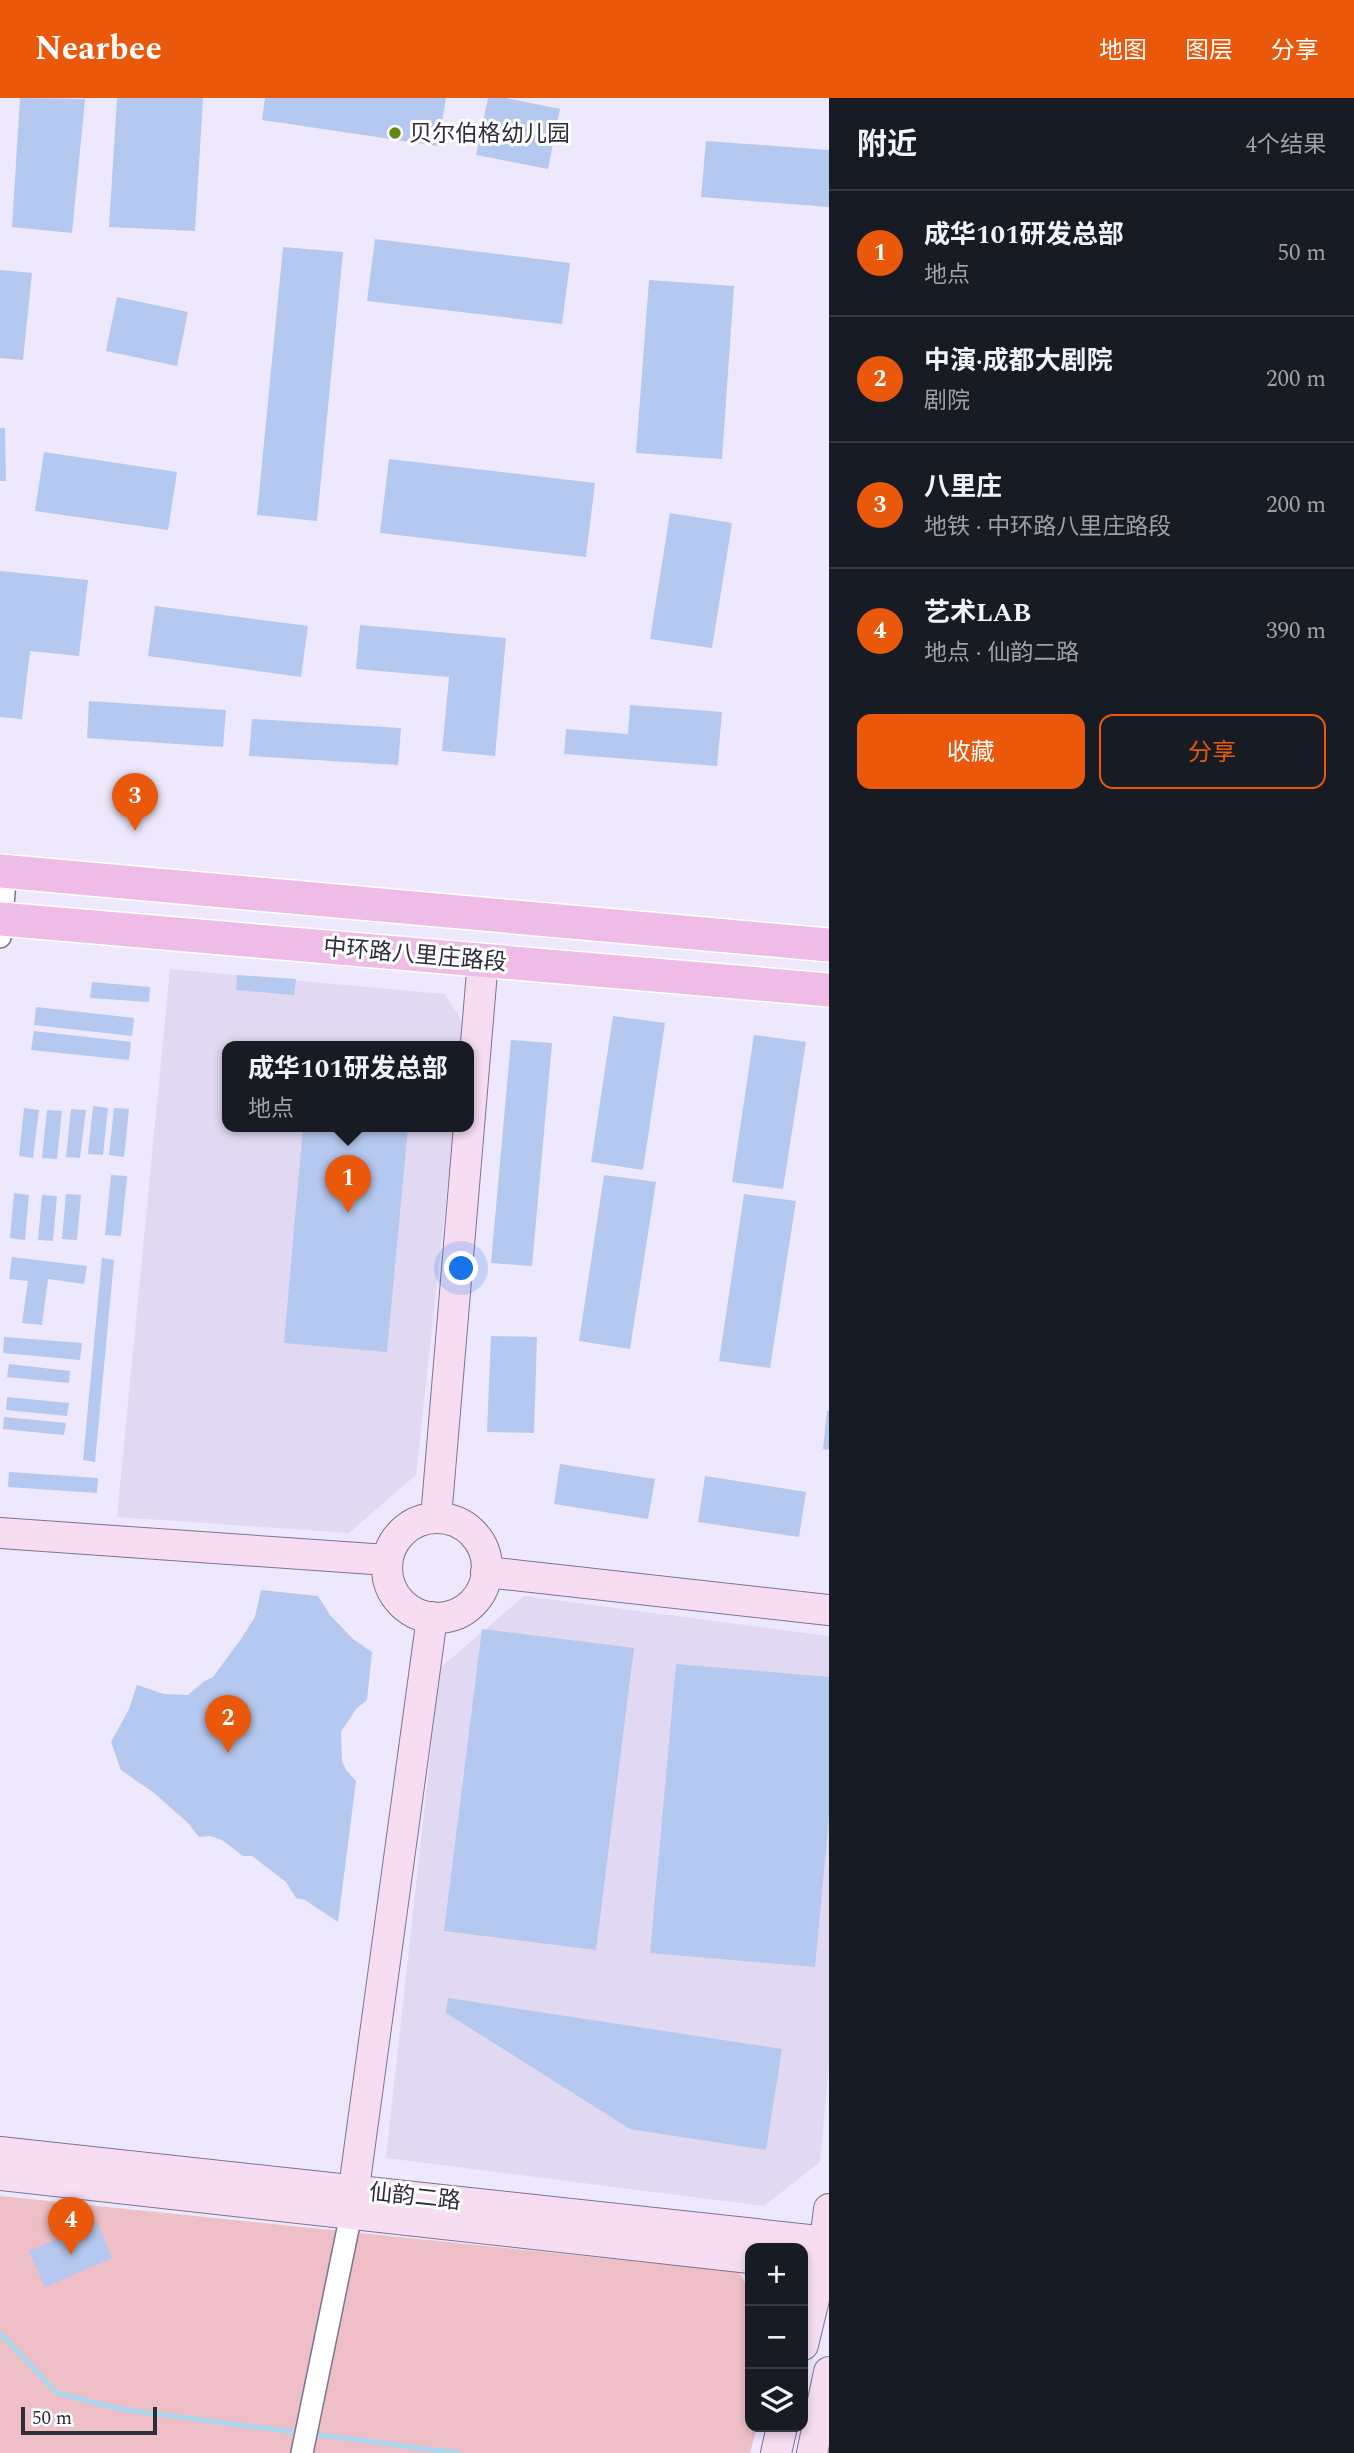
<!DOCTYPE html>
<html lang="zh">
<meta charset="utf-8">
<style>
:root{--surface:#171b24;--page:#242831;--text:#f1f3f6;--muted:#9ea1a6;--line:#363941;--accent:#ea580c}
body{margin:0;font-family:Spectral,"Noto Sans SC",serif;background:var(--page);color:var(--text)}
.controls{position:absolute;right:21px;bottom:21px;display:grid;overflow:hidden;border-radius:14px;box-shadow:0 4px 10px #0003}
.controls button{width:63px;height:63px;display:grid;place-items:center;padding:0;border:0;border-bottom:2px solid var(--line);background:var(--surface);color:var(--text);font:35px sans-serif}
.scale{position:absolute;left:21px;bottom:18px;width:136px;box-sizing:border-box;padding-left:7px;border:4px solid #302c39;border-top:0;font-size:19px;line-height:24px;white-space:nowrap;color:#302c39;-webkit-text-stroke:5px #fff;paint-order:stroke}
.you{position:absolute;left:462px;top:1171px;width:24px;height:24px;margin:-18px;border:5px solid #fff;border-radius:50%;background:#1a73e8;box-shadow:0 0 0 10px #1a73e833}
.badge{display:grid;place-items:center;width:46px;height:46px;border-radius:50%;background:var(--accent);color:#fff;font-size:23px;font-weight:700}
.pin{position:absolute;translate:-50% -58px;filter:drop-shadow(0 2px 4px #0008)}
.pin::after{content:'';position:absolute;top:37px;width:24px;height:21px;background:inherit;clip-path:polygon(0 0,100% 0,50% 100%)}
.popup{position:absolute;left:222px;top:943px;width:252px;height:91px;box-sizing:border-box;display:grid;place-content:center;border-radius:14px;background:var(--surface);filter:drop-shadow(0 2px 5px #0005);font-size:23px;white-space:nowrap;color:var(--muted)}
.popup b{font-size:26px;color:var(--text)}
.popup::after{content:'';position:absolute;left:50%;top:100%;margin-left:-14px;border:14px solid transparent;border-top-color:var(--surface)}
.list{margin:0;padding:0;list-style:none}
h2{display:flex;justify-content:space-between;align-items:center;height:91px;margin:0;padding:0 28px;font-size:30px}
h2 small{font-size:23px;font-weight:400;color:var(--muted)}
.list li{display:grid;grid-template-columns:46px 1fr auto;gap:21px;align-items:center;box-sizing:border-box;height:126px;padding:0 28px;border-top:2px solid var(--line)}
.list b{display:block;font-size:26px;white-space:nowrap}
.list p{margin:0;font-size:23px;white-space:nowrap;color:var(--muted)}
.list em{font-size:23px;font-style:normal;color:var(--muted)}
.actions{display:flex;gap:14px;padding:21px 28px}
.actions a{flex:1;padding:16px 0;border:2px solid var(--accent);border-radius:14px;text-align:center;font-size:24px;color:var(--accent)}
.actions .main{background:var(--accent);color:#fff}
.icon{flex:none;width:38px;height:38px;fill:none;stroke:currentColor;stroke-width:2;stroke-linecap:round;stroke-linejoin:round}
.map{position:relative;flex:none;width:829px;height:2355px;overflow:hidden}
header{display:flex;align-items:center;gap:42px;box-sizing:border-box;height:98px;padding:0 35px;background:var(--accent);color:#fff}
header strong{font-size:33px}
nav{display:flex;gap:38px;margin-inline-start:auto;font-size:24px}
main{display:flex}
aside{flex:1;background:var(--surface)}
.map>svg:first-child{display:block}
.built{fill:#e0d9f1}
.green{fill:#eebfc7}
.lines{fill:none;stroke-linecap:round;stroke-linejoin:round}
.stream{stroke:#a9d8ef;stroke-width:5}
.building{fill:#b5c8ef}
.street-casing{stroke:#7c7391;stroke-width:24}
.secondary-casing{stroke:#7c7391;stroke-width:32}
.primary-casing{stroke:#fff;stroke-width:36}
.street{stroke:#fff;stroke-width:21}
.secondary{stroke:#f6ddf2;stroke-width:30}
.primary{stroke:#eebce6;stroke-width:33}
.poi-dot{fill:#638910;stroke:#fff;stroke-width:2.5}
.labels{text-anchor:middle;stroke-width:6;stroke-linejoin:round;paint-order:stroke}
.poi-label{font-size:23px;fill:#302c39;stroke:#fff;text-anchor:start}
.street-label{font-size:23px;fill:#302c39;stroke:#fff}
</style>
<header>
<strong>Nearbee</strong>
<nav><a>地图</a><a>图层</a><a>分享</a></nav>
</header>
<main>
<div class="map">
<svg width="829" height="2355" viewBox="0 0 829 2355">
<rect width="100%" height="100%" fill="#eee8fd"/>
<g class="built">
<polygon points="170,871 445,896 465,928 463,949 227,949 227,1029 454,1029 416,1377 349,1435 117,1419"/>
<polygon points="524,1498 829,1538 829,1967 820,2064 764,2108 386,2060 440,1570"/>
</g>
<polygon class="green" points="0,2098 739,2174 750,2193 750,2329 757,2329 750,2355 0,2355"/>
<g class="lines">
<g class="stream">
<polyline points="0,2235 57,2295 120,2311 302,2335"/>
<polyline points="312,2336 458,2355"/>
</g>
</g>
<g class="building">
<polygon points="20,0 85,1 72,135 12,129"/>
<polygon points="117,0 203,0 195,133 109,129"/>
<polygon points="265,0 446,0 438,48 262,22"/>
<polygon points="488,0 506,0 560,11 548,71 476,57"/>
<polygon points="706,43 829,52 829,109 701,99"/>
<polygon points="375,141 570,165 562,226 367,203"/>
<polygon points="283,149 343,154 317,423 257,417"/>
<polygon points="0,172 32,175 23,262 0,260"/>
<polygon points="649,182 734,188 722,361 636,355"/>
<polygon points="117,199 188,214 177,268 106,253"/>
<polygon points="0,330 5,330 6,383 0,383"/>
<polygon points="44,354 177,374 168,432 35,413"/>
<polygon points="389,361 595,385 586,459 380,435"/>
<polygon points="670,415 732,425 712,550 650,541"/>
<polygon points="0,473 88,482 79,558 30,553 22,621 0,619"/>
<polygon points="155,508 308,528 301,579 148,558"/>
<polygon points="360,527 506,540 495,658 442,653 449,579 356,571"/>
<polygon points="89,603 226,612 223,649 87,640"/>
<polygon points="630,607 722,614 717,668 564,656 566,631 628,636"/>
<polygon points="252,621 401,630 398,667 249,658"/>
<polygon points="237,877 296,881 294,897 236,892"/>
<polygon points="92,884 150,889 149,904 90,900"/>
<polygon points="36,909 134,920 132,938 34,927"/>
<polygon points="613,918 665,925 643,1072 591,1064"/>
<polygon points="34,933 131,944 129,962 31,952"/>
<polygon points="754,937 806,944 783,1091 732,1084"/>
<polygon points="511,942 552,945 532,1168 491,1165"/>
<polygon points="93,1008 108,1010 103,1057 88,1056"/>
<polygon points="24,1010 39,1012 33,1060 19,1058"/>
<polygon points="114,1010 129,1011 124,1059 109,1057"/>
<polygon points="71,1011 86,1012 80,1060 66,1059"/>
<polygon points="47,1012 62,1013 57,1061 42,1060"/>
<polygon points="303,1029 408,1029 387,1254 284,1245"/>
<polygon points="111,1077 127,1078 121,1138 105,1137"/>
<polygon points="604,1077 656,1084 630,1251 579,1243"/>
<polygon points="14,1095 29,1097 25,1142 10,1140"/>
<polygon points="66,1096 81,1097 77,1142 62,1141"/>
<polygon points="744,1096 796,1103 770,1270 719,1263"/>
<polygon points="42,1097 57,1098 53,1143 38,1142"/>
<polygon points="12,1159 87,1168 84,1186 48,1181 42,1227 22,1225 28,1183 9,1181"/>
<polygon points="102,1160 114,1162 95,1364 83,1362"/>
<polygon points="491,1238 537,1239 534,1335 487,1334"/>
<polygon points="4,1239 82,1245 80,1262 3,1255"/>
<polygon points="9,1266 70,1273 69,1285 7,1279"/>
<polygon points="7,1299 69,1305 67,1318 6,1312"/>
<polygon points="827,1313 829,1313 829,1352 823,1351"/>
<polygon points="4,1319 66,1325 64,1337 3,1331"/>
<polygon points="560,1366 655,1381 648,1421 554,1406"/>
<polygon points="9,1374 98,1380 97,1395 8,1389"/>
<polygon points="705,1378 806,1394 799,1439 698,1424"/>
<polygon points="261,1492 318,1498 330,1517 353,1541 372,1554 367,1602 356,1611 341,1634 342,1663 346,1672 356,1683 338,1824 305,1802 296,1800 286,1784 252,1758 243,1758 222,1742 210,1738 199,1739 188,1725 154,1695 121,1672 111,1644 129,1611 137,1587 164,1596 188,1597 203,1584 213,1579 241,1541 255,1519"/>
<polygon points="482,1531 634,1550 596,1852 444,1833"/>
<polygon points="676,1566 829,1579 829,1720 815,1869 650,1855"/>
<polygon points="448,1900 782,1951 766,2052 630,2031 446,1915"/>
<polygon points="97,2124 112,2160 45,2189 29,2153"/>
</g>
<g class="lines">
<g class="street-casing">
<g id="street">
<polyline points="0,839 6,773"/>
<polyline points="302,2355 351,2116"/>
</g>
</g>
<g class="secondary-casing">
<g id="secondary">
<polyline points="436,1420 483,862"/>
<circle cx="437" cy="1470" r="50"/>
<polyline points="0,1435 387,1462"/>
<polyline points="486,1474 829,1512"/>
<polyline points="0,2054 829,2144"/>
<polyline points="0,2077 750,2160"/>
<polyline points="351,2112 432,1519"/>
<polyline points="803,2247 822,2168 829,2111"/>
<polyline points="776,2355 782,2329"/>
<polyline points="812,2355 829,2274"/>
</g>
</g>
<g class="primary-casing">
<g id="primary">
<polyline points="0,773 829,847"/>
<polyline points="0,821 829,892"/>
</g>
</g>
<use href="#street" class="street"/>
<use href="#secondary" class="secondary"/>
<use href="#primary" class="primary"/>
</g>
<circle class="poi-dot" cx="395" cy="35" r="7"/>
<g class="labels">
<g class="poi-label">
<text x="409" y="43">贝尔伯格幼儿园</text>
</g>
<g class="street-label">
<text transform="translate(415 856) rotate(5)" y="8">中环路八里庄路段</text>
<text transform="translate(415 2098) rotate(6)" y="8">仙韵二路</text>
</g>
</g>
</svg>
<div class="controls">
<button>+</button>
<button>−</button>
<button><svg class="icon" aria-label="layers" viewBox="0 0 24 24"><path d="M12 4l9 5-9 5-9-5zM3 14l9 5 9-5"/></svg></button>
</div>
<div class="scale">50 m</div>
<div class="you"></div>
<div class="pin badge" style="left:348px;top:1115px">1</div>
<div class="popup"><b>成华101研发总部</b>地点</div>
<div class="pin badge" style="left:228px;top:1655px">2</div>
<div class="pin badge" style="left:135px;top:733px">3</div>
<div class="pin badge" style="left:71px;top:2157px">4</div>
</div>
<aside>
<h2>附近<small>4个结果</small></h2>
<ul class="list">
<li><span class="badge">1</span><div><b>成华101研发总部</b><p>地点</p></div><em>50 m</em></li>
<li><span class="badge">2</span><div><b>中演·成都大剧院</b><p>剧院</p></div><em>200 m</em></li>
<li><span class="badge">3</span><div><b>八里庄</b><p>地铁 · 中环路八里庄路段</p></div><em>200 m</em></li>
<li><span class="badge">4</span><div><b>艺术LAB</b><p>地点 · 仙韵二路</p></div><em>390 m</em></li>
</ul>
<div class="actions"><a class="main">收藏</a><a>分享</a></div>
</aside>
</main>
